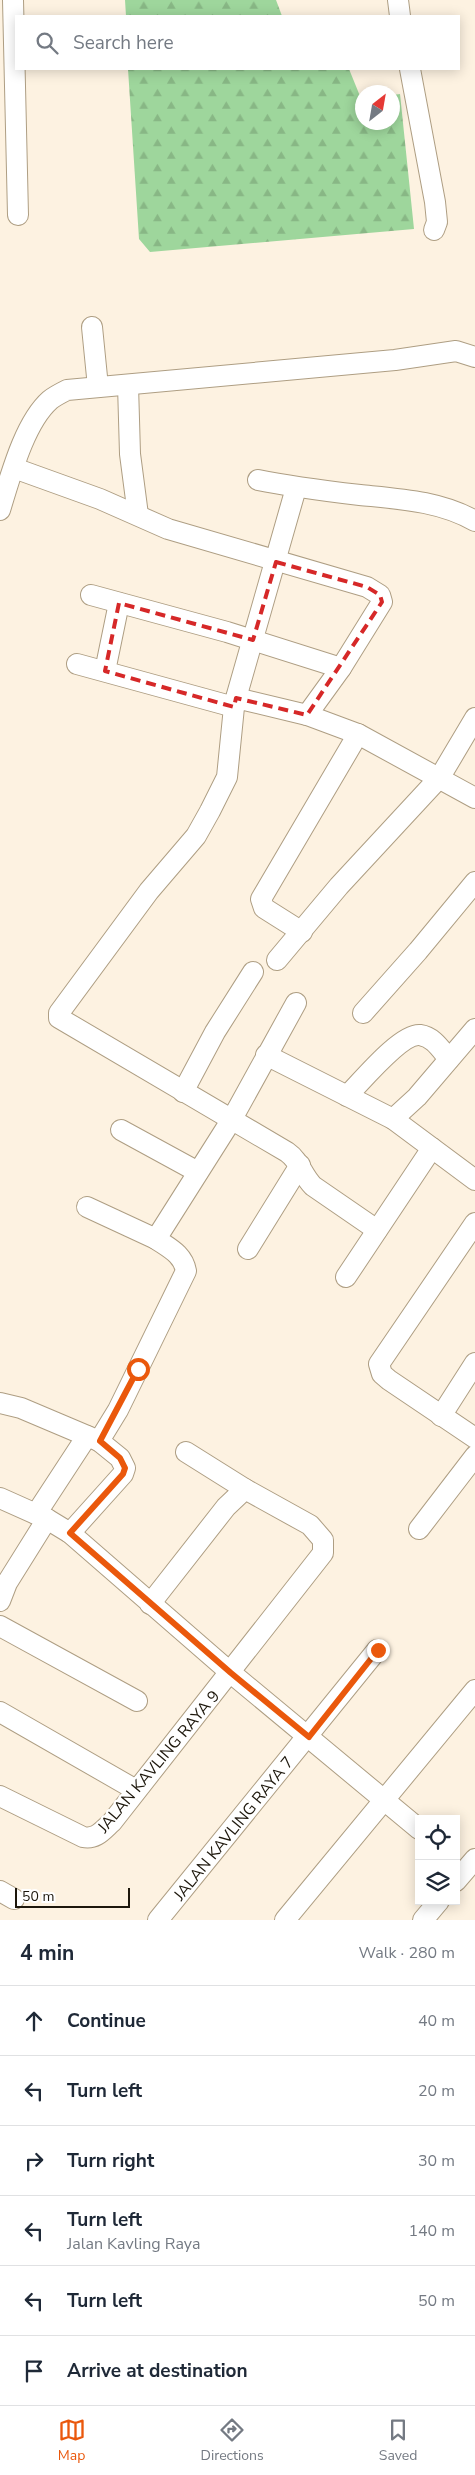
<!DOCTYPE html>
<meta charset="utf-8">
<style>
:root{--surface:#fff;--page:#f2f2f3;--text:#1f2937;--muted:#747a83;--line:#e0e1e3;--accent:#ea580c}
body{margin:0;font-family:"Nunito Sans",sans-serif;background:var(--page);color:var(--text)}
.controls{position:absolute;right:15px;bottom:15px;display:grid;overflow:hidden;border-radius:0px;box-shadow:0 2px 12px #0003}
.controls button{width:45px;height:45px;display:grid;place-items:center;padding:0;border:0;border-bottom:1px solid var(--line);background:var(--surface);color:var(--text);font:25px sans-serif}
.compass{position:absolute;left:355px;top:85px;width:45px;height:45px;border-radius:50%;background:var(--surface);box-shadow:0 2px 12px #0003;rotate:31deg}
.scale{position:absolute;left:15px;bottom:12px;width:115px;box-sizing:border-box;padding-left:5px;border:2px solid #1d170c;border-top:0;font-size:14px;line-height:18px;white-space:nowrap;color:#1d170c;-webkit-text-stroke:4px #fff;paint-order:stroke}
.stop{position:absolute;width:15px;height:15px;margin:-11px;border:4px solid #ea580c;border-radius:50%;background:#fff}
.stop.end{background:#ea580c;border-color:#fff;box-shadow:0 1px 5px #0008}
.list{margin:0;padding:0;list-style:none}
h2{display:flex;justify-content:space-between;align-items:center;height:65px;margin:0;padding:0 20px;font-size:21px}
h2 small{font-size:16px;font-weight:400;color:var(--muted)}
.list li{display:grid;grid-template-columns:32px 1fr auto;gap:15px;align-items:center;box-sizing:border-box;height:70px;padding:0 20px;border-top:1px solid var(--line)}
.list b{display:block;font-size:19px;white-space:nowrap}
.list p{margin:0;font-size:16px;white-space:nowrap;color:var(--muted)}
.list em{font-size:16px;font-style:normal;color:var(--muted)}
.icon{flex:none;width:28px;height:28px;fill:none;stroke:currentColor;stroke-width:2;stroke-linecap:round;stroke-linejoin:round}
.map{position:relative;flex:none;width:475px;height:1920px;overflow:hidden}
.search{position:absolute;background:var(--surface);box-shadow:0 2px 12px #0003;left:15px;right:15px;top:15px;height:55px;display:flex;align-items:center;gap:12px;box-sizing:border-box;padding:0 18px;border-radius:0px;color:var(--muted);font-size:19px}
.sheet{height:485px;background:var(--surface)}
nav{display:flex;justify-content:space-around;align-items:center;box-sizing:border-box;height:70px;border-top:1px solid var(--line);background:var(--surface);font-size:14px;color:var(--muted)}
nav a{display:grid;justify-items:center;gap:2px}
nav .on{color:var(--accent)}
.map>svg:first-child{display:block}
.forest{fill:url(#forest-firs)}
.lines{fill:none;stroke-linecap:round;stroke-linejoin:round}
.minor-casing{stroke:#ae9e83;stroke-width:22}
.minor{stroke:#fff;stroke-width:20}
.route{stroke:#ea580c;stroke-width:6}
.marked{fill:none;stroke:#d62828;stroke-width:4;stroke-dasharray:10 6;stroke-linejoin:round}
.labels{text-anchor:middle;stroke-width:4.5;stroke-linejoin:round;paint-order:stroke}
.street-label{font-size:16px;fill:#1d170c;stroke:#fff}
</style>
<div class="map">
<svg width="475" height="1920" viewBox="0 0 475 1920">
<defs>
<pattern id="forest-firs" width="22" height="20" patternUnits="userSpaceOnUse" patternTransform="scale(1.25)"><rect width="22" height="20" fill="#9ed69c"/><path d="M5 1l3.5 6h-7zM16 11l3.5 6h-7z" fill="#88b785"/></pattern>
</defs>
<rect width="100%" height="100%" fill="#fdf2e1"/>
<g class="forest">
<polygon points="125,0 276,0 282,16 126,16"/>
<polygon points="128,69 349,69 362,101 362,122 392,122 393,95 400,94 414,229 150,252 139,239"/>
</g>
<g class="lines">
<g class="minor-casing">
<g id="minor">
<polyline points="13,0 18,215"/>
<polyline points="398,0 400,16"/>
<polyline points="410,69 435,202 437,222 434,230"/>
<polyline points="92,327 98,387"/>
<polyline points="128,385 130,454 138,515"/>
<polyline points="14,468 100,499 168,529 367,587 380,595 382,602 341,668 307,715"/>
<path d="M258,480C292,487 326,491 360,495C400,499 440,501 475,521"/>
<path d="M0,510C10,478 24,423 50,400C55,396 61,393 67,390L395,360L456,351L475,357"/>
<polyline points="91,595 227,632 341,668"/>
<polyline points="77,664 234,707 236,698 307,715 358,734 475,798"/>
<polyline points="105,671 119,603"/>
<polyline points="236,698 296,488"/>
<path d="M234,707L227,777L210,811L196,836L149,891L59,1013V1018L287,1152C300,1161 302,1175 313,1186L377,1230"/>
<polyline points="302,932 264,908 261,899 358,734"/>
<polyline points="277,960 339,886 440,777 475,718"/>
<polyline points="363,1013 418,951 475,882"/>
<polyline points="266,1055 393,1119 475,1180"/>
<polyline points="183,1092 215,1032 253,972"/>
<path d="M347,1096C361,1082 401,1033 420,1035C434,1037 441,1050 449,1059"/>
<polyline points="393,1119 417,1097 475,1029"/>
<polyline points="121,1130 198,1172"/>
<polyline points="87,1207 156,1239"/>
<polyline points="475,1223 379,1364 382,1374 389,1380 475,1438"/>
<polyline points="248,1249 300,1165"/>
<polyline points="346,1277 432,1148"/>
<polyline points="0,1403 21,1408 99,1441"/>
<polyline points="441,1416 475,1363"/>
<polyline points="0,1498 47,1519 70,1533 231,1673 419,1829"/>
<polyline points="36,1514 87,1436"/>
<polyline points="419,1529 475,1456"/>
<path d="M70,1533L123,1474L125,1468L120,1458L99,1441L118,1410L186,1271C183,1254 169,1248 156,1239L232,1119L296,1003"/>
<polyline points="0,1601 7,1583 47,1519"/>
<polyline points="150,1604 226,1507 245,1489"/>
<polyline points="0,1626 137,1701"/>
<polyline points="0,1712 136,1790"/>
<path d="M0,1796L83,1837C96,1840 103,1830 112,1822L323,1553V1540L310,1525L245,1489L186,1452"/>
<polyline points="456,1881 475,1859"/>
<polyline points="0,1891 14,1899"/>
<polyline points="158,1920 377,1650"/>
<polyline points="285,1920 475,1690"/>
<polyline points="423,1920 439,1901"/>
</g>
</g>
<use href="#minor" class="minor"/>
</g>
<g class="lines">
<polyline class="route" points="138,1369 100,1441 120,1458 125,1468 123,1474 70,1533 231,1673 309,1737 378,1650"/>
</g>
<path class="marked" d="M276,562L367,587L380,595L382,602L307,715L236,698L234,707L105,671L119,603L253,640Z"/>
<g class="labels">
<g class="street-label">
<text transform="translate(158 1761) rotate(-50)" y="6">JALAN KAVLING RAYA 9</text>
<text transform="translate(233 1828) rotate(-51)" y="6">JALAN KAVLING RAYA 7</text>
</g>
</g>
</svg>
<div class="controls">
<button><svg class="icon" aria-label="locate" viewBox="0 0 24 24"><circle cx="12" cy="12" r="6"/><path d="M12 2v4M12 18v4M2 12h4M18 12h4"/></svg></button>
<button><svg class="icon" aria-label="layers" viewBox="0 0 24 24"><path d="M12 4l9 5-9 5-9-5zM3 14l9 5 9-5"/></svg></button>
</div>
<svg class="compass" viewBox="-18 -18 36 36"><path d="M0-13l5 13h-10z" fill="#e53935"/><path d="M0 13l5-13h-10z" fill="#747a83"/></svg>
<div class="scale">50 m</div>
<div class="stop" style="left:138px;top:1369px"></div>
<div class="stop end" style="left:378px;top:1650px"></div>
<div class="search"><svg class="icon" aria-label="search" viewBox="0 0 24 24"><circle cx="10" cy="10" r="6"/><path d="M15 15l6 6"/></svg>Search here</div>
</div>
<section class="sheet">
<h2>4 min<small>Walk · 280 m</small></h2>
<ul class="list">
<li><svg class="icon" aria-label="ahead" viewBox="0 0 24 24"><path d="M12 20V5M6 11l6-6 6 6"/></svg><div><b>Continue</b></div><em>40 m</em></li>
<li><svg class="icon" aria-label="left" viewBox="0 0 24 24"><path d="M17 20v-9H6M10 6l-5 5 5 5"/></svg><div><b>Turn left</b></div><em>20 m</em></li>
<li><svg class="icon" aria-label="right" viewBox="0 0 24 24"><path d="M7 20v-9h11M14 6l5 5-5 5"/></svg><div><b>Turn right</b></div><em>30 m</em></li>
<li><svg class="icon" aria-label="left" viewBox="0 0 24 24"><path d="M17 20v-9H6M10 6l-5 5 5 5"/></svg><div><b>Turn left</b><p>Jalan Kavling Raya</p></div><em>140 m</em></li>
<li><svg class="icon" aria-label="left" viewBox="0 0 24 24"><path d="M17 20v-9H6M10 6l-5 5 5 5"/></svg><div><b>Turn left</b></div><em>50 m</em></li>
<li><svg class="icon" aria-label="arrive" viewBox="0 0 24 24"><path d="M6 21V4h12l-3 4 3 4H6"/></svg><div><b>Arrive at destination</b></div></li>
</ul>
</section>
<nav>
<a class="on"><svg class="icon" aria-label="map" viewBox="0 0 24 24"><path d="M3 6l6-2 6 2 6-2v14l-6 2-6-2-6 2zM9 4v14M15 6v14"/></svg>Map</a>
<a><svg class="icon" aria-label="directions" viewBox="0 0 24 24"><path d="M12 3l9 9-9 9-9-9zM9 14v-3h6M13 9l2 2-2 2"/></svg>Directions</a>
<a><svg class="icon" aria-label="saved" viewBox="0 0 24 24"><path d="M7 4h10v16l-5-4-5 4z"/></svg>Saved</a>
</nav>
